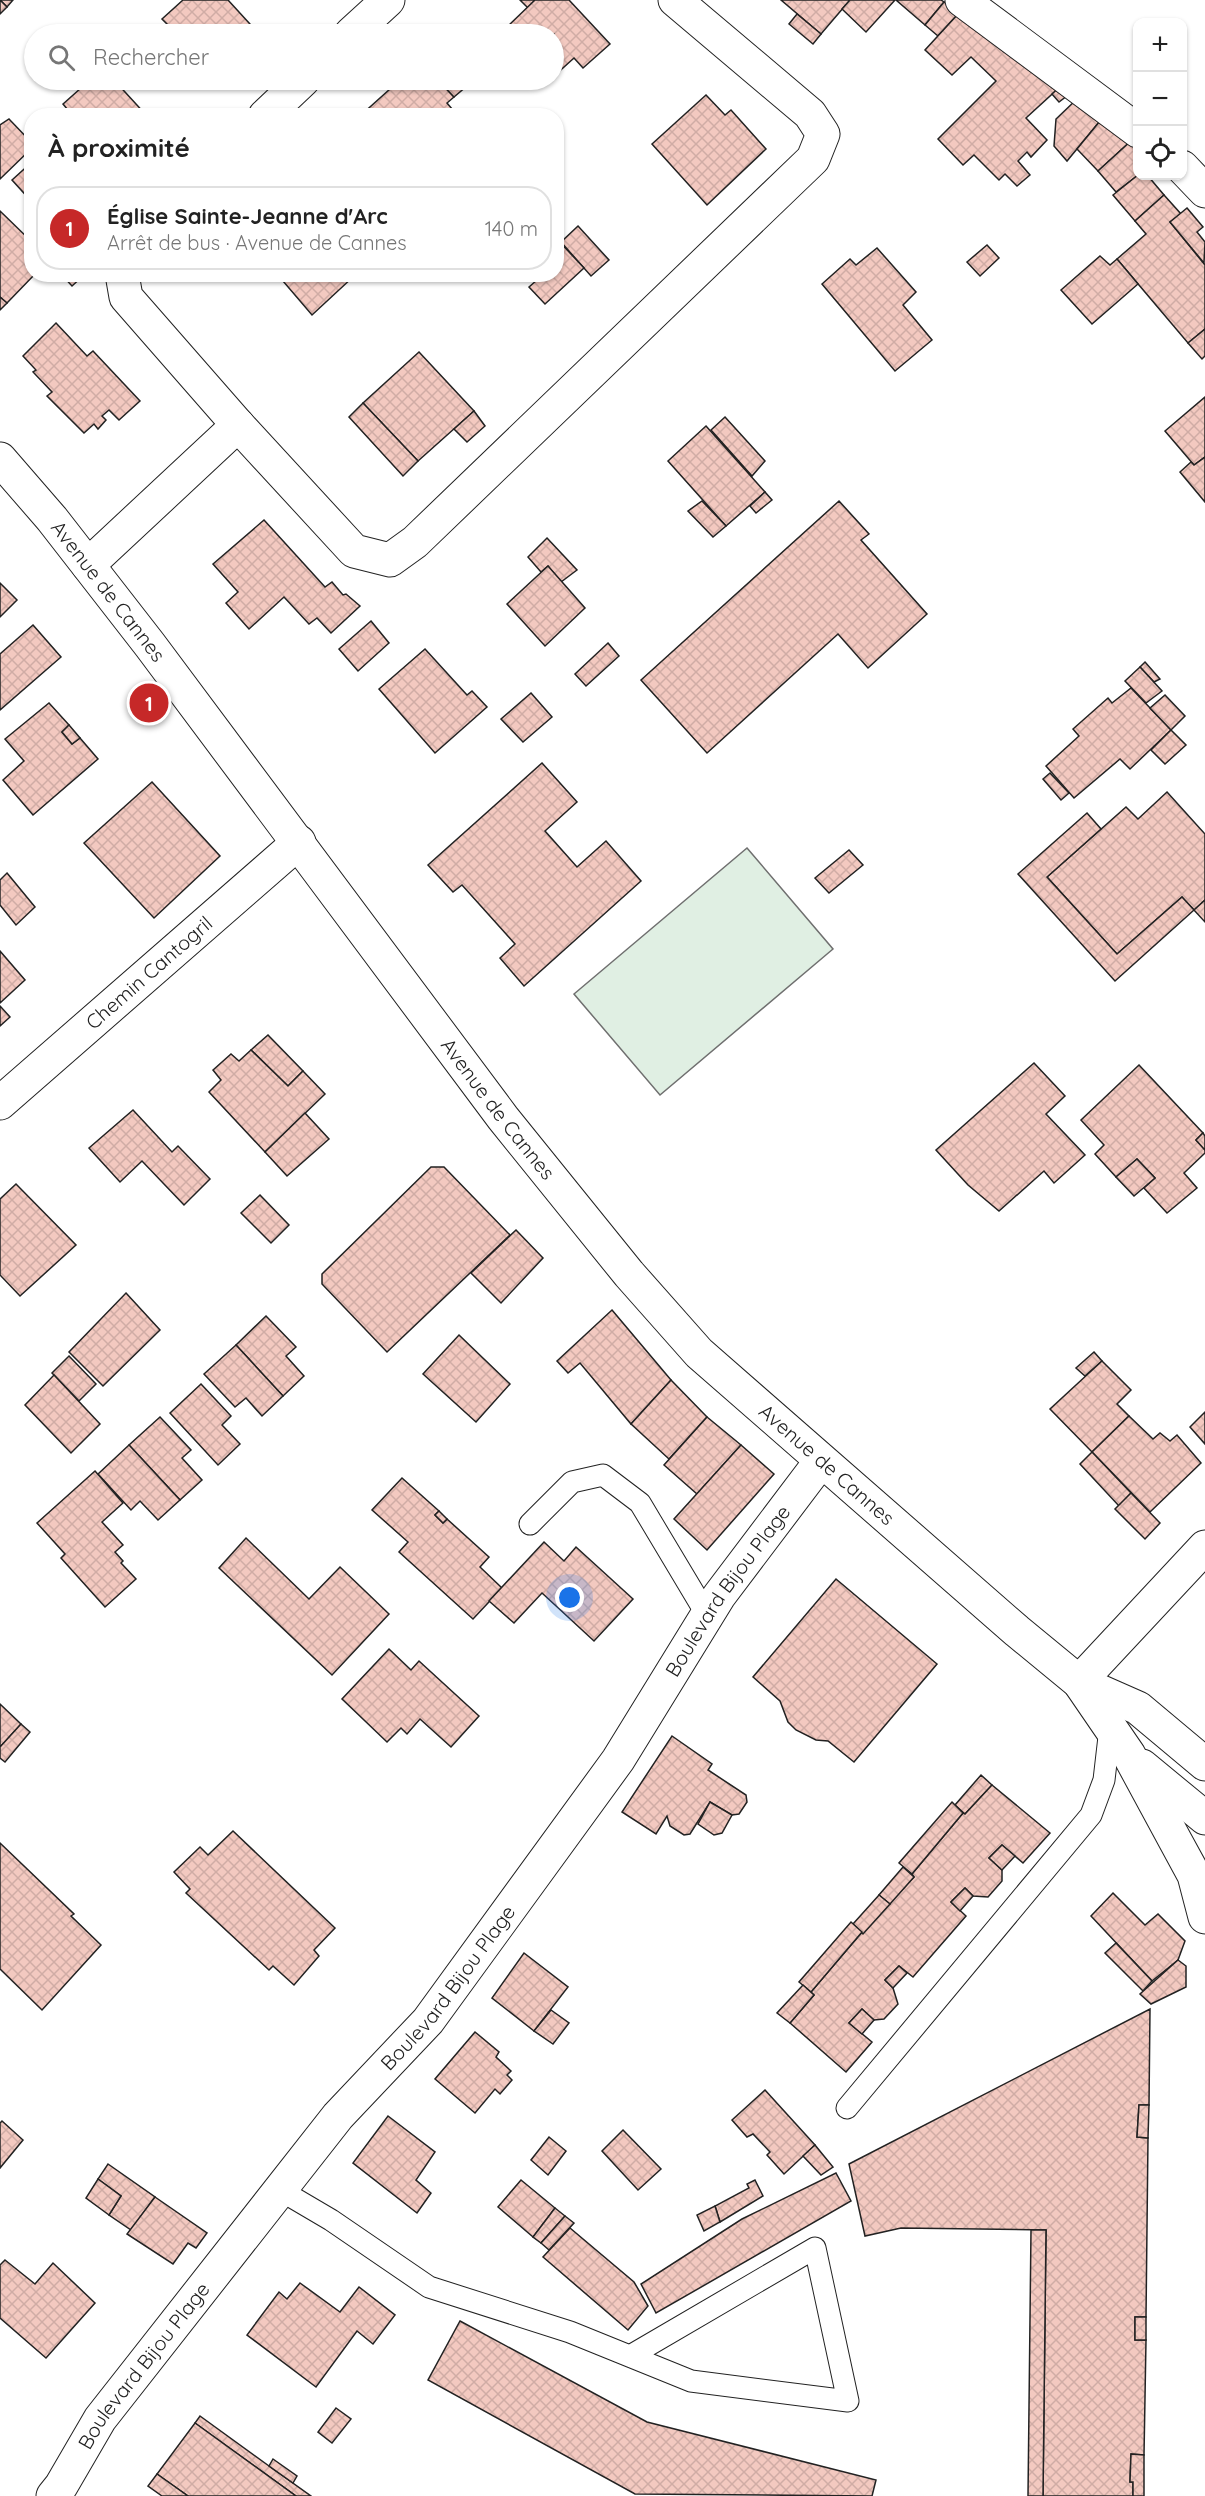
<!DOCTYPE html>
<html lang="fr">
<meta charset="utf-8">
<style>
:root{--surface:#fff;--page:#f6f6f6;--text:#222;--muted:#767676;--line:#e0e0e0;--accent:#c62828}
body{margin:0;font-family:Quicksand,sans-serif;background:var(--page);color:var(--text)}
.controls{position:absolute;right:18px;top:18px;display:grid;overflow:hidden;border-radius:12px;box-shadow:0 2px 4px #0004}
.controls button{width:54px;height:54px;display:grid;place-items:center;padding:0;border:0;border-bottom:2px solid var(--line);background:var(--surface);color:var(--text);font:30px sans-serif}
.you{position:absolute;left:570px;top:1598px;width:21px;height:21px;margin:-15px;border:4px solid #fff;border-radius:50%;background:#1a73e8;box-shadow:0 0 0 9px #1a73e833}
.badge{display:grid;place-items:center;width:39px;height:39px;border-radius:50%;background:var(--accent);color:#fff;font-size:20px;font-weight:700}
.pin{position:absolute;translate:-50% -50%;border:3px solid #fff;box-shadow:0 2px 6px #0006}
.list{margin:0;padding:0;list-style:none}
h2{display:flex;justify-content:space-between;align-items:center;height:78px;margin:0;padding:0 24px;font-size:26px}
h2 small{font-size:20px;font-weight:400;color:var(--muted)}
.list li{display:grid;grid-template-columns:39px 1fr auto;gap:18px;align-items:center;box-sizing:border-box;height:84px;margin:0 12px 12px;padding:0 12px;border:2px solid var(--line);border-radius:24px}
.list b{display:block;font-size:22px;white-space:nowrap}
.list p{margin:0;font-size:20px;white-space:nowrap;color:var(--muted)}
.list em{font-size:20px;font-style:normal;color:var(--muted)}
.icon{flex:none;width:33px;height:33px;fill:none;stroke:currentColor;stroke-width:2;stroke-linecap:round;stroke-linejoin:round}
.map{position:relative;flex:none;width:1205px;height:2496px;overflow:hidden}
.search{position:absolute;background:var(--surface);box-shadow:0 2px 4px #0004;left:24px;top:24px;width:540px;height:66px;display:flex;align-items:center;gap:15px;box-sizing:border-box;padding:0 21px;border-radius:33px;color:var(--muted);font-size:22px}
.panel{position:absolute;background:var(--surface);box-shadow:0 2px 4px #0004;left:24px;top:108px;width:540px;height:174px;border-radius:24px}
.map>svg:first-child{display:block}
.garden{fill:#e0efe3;stroke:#6f6f6f;stroke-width:1.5}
.building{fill:url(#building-cross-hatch);stroke:#222;stroke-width:1.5}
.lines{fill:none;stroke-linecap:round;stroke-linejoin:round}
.lane-casing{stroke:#222;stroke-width:23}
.street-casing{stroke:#222;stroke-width:35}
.secondary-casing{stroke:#222;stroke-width:35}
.lane{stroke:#fff;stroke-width:21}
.street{stroke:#fff;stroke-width:33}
.secondary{stroke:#fff;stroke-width:33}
.labels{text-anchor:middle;stroke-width:4.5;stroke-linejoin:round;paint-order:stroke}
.street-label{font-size:20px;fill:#222;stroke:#fff}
</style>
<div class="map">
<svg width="1205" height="2496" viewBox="0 0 1205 2496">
<defs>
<pattern id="building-cross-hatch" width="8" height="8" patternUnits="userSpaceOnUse" patternTransform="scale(1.5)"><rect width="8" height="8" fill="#f3c9c0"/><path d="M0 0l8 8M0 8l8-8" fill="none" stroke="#d0aca5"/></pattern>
</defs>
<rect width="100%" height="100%" fill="#fff"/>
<polygon class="garden" points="747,848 833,949 660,1095 574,994"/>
<g class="building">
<polygon points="0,0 13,0 7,7"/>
<polygon points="0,0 7,7 0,14"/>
<polygon points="183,0 228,0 259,34 177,34 162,19"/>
<polygon points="520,0 535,0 528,8"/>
<polygon points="535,0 569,0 610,44 583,68 574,58 554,76 554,34 512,34 506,28"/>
<polygon points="781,0 850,0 821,34"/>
<polygon points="850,0 895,0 866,32 842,9"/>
<polygon points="896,0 941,0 944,2 925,25"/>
<polygon points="944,2 959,13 938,36 925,25"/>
<polygon points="959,13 1062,85 1026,118 1047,140 1031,157 1027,152 1018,161 1030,175 1017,186 1005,174 999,180 974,155 963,165 938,139 996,81 971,57 952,75 925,50"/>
<polygon points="797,14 821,34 813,44 789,24"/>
<polygon points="90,80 114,80 147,116 73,116 63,104"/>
<polygon points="400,80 438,80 454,97 447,103 458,116 360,116"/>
<polygon points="438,80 474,80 454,97"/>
<polygon points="1062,85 1072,92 1059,102 1052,94"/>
<polygon points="706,95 725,115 731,110 766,149 707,205 652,144"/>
<polygon points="1079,97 1100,121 1067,161 1054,146 1056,119"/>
<polygon points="9,119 32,143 32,148 0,179 0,125"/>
<polygon points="1100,121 1133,139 1098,171 1077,149"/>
<polygon points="1133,139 1138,144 1138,175 1116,192 1098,171"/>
<polygon points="32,162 32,202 12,180"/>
<polygon points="1138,175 1148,176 1164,195 1135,221 1113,195"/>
<polygon points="1164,195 1181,214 1170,222 1205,265 1205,329 1188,343 1117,259 1146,234 1135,221"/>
<polygon points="1187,208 1203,227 1197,232 1205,242 1204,263 1170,222"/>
<polygon points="0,211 32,242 32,274 35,274 7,303 0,297"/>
<polygon points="578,226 609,260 591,276 561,242"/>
<polygon points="556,238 584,268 545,304 529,287 537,280 532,274 556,274"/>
<polygon points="987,245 999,258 980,276 967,262"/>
<polygon points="877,248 916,292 903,305 932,340 895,371 822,284 850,259 856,265"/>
<polygon points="1100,256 1110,265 1117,259 1138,284 1092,324 1061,290"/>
<polygon points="61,274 96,274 96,279 84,275 72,286"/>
<polygon points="277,274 351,274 353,277 312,315"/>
<polygon points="0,297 7,303 0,310"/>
<polygon points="56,323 87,356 93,351 140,401 119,420 109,410 102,416 106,420 98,429 94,424 84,433 47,396 52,392 33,372 36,370 23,356"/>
<polygon points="1205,329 1205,356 1202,359 1188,343"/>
<polygon points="419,352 474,411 418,461 363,403"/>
<polygon points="1205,397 1205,457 1194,465 1165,431"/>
<polygon points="363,403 418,461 403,476 349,417"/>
<polygon points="474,411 485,426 467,442 454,429"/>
<polygon points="725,417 765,461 752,476 711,430"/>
<polygon points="706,426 765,492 726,526 668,461"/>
<polygon points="1205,457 1205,502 1180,472 1191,462 1194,465"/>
<polygon points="765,492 772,500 756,513 750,506"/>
<polygon points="702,501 726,526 713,537 688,511"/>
<polygon points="839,501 869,534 861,540 927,614 868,668 838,634 707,753 641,680"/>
<polygon points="264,520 325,587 332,582 343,595 346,594 360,606 331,633 317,618 309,624 284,597 249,629 226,603 238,592 213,564"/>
<polygon points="547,538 577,570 561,582 548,566 541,572 528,557"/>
<polygon points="548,566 585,608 545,646 507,604"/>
<polygon points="0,583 17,600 0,617"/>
<polygon points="371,621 389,643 358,671 339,649"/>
<polygon points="33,625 61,657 0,710 0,654"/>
<polygon points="608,643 619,656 586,686 575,674"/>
<polygon points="425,649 467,695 472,691 487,707 435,753 379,689"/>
<polygon points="1145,662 1160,679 1154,682 1140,667"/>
<polygon points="1140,667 1162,691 1146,703 1125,681"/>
<polygon points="1131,688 1171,730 1130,769 1120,759 1074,798 1046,766 1079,736 1073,729 1108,698 1112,703"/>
<polygon points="531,693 552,717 523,742 501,719"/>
<polygon points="1165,695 1185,716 1171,730 1150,708"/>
<polygon points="49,703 69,725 62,732 72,744 80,738 98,759 33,815 3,780 24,761 5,739"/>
<polygon points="69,725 80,738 72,744 62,732"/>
<polygon points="1171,730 1186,745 1165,764 1151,750"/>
<polygon points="542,763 577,802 545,831 577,867 606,841 641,881 524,986 500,958 515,944 462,885 453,892 428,865"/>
<polygon points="1050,773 1069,793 1061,800 1043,779"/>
<polygon points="152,782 220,856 154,918 84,843"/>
<polygon points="1167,792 1205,834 1205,900 1194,910 1182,897 1117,954 1047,877 1126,807 1138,819"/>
<polygon points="1087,813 1101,829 1047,877 1117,954 1182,897 1194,910 1115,981 1018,874"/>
<polygon points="849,850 863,865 829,893 815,878"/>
<polygon points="7,873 35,907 16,925 0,905 0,880"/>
<polygon points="1205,900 1205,922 1194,910"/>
<polygon points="0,951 25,980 0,1003"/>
<polygon points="0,1006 10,1017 0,1026"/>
<polygon points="268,1035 303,1071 288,1086 251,1050"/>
<polygon points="251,1050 288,1086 303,1071 325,1094 265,1152 209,1092 221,1080 213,1070 231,1054 239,1061"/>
<polygon points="1034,1063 1065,1096 1046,1114 1085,1155 1054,1183 1044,1171 999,1211 968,1185 936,1150"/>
<polygon points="1139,1065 1203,1133 1196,1140 1205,1150 1205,1153 1184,1173 1197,1188 1167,1213 1144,1188 1155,1178 1137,1159 1116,1177 1095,1154 1104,1145 1081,1120"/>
<polygon points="133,1110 172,1152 178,1146 210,1179 184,1205 142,1161 120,1182 89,1148"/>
<polygon points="305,1113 329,1139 287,1176 265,1152"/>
<polygon points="1203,1133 1205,1136 1205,1150 1196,1140"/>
<polygon points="1137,1159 1155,1178 1134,1196 1116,1177"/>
<polygon points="431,1167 444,1167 510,1235 387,1352 322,1284 322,1274"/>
<polygon points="16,1184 76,1245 20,1296 0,1275 0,1199"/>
<polygon points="260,1195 289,1225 271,1243 241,1213"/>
<polygon points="516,1230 543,1258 501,1303 471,1273"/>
<polygon points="126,1293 160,1330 103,1386 69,1352"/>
<polygon points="612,1310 671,1380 631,1424 580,1363 568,1373 557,1361"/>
<polygon points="266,1316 296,1347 286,1356 304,1376 283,1396 236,1345"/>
<polygon points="459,1335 510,1384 476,1422 423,1374"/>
<polygon points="236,1345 283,1396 262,1416 246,1398 235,1407 204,1374"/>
<polygon points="1094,1352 1102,1361 1085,1376 1076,1368"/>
<polygon points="69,1356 96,1384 79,1401 52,1373"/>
<polygon points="1102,1361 1131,1390 1117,1404 1129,1416 1092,1452 1050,1409"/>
<polygon points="54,1375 100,1424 71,1453 25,1405"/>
<polygon points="671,1380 707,1417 669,1459 631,1424"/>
<polygon points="201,1384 231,1416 222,1425 240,1444 218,1465 170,1413"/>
<polygon points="1205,1412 1205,1444 1190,1427"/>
<polygon points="1129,1416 1153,1439 1160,1433 1170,1441 1177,1435 1201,1463 1150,1512 1092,1452"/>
<polygon points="160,1417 191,1450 182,1458 202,1480 180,1500 129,1445"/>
<polygon points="707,1417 741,1445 697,1494 664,1465"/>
<polygon points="129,1445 180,1500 158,1520 140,1501 131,1510 98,1474"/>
<polygon points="741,1445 774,1474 707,1550 674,1519"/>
<polygon points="1092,1452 1131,1493 1119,1506 1080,1464"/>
<polygon points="95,1471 123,1503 102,1522 123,1545 115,1552 123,1561 121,1563 136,1579 105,1607 61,1558 65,1554 37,1523"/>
<polygon points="402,1478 439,1511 435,1515 443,1523 447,1519 489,1557 480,1567 502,1588 473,1619 399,1552 408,1542 372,1510"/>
<polygon points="1131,1493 1160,1523 1145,1539 1115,1509"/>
<polygon points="439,1511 447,1519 443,1523 435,1515"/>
<polygon points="246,1538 309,1599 340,1567 389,1614 332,1675 219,1568"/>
<polygon points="544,1542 564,1561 576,1547 633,1599 594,1641 542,1593 514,1623 489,1601"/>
<polygon points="836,1579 937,1664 854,1762 828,1741 816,1740 796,1730 788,1722 780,1701 753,1677"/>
<polygon points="389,1649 411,1670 419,1661 479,1716 451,1747 420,1719 407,1734 401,1728 387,1742 342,1699"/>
<polygon points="0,1704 21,1724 0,1747"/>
<polygon points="21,1724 30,1732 5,1762 0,1758 0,1747"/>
<polygon points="672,1736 712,1764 708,1770 746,1795 747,1802 739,1814 732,1815 710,1802 690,1834 684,1835 670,1826 667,1816 656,1834 622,1812"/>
<polygon points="981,1775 992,1785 965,1814 955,1805"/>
<polygon points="992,1785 1050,1833 1023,1863 1002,1845 989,1858 1002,1870 1002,1881 988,1897 973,1896 965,1888 951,1902 966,1916 913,1977 899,1966 885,1980 893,1988 898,2004 884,2019 874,2020 862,2009 849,2023 872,2042 846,2072 790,2023 814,1995 811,1992 862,1932 914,1877 912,1874 963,1813 965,1814"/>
<polygon points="710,1802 732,1815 722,1833 714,1835 698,1824"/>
<polygon points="952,1802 963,1813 912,1874 899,1863"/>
<polygon points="233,1831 335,1928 314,1950 319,1956 294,1985 273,1966 269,1970 186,1893 190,1889 174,1872 200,1847 208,1855"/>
<polygon points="0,1843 74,1914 71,1916 101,1945 42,2010 0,1969"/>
<polygon points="1002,1845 1015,1856 1002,1870 989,1858"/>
<polygon points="903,1867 914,1877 890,1904 879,1895"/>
<polygon points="965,1888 973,1896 960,1911 951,1902"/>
<polygon points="1113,1893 1145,1925 1158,1914 1185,1941 1178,1960 1152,1981 1091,1916"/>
<polygon points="879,1895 890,1904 863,1934 853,1924"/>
<polygon points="851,1922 862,1932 811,1992 799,1982"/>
<polygon points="1116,1943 1152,1981 1143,1991 1105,1953"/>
<polygon points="524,1953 568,1987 534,2031 492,1998"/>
<polygon points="1178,1960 1186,1966 1186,1987 1151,2004 1140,1994"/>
<polygon points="899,1966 907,1973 893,1988 885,1980"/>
<polygon points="803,1985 814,1995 790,2023 777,2013"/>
<polygon points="862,2009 874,2020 862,2034 849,2023"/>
<polygon points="1150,2009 1149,2105 1139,2105 1137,2137 1148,2138 1146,2317 1135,2317 1135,2340 1146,2340 1144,2455 1131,2454 1130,2482 1133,2482 1133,2496 1043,2496 1046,2230 901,2228 865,2236 849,2164"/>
<polygon points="551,2010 569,2023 553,2044 534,2031"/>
<polygon points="475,2032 499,2052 496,2057 511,2071 507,2075 512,2080 500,2094 495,2089 475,2113 435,2079"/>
<polygon points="765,2090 815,2145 784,2174 767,2155 770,2152 753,2134 747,2137 732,2120"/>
<polygon points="1139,2105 1149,2105 1148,2138 1137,2137"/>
<polygon points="388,2116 435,2152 416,2180 431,2193 417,2213 353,2163"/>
<polygon points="2,2121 23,2140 0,2168 0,2123"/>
<polygon points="623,2130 661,2169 638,2190 602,2151"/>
<polygon points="549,2137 566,2151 548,2175 531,2160"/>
<polygon points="815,2145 833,2167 821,2175 803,2156"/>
<polygon points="108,2164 155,2197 131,2230 109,2215 121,2196 98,2179"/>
<polygon points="836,2173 851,2201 656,2313 641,2284 742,2219"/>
<polygon points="98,2179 121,2196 109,2215 86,2198"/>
<polygon points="521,2180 555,2208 533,2237 498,2207"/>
<polygon points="755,2180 763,2196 720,2222 715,2206 749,2188 747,2184"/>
<polygon points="155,2197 207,2233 196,2248 188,2243 173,2264 127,2234"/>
<polygon points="715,2206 720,2222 704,2231 697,2215"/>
<polygon points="555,2208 565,2216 541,2243 533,2237"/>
<polygon points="565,2216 574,2223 549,2250 541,2243"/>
<polygon points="570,2228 634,2282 648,2306 628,2330 543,2257"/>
<polygon points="1031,2230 1046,2230 1043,2496 1028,2496"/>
<polygon points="5,2260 35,2284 53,2263 95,2303 46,2358 0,2318 0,2265"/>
<polygon points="300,2283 340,2312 359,2287 395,2315 373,2344 357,2331 316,2387 247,2335 279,2292 287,2299"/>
<rect x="1135" y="2317" width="11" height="23"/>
<polygon points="460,2321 647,2422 876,2480 872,2496 635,2494 428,2380"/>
<polygon points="336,2408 351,2419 332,2443 318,2432"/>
<polygon points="200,2416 269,2466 311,2496 296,2496 195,2423"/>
<polygon points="195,2423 296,2496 188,2496 157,2474"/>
<polygon points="1131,2454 1144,2455 1144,2496 1133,2496 1133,2482 1130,2482"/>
<polygon points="273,2459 297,2476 293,2483 269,2466"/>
<polygon points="157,2474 188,2496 162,2496 148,2486"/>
</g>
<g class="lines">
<g class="lane-casing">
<g id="lane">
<polyline points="530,1524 572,1482 603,1475 640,1503 707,1615"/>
<polyline points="847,2108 1091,1815 1104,1780 1110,1728"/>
<polyline points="280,2190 331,2220 429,2287 570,2332 691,2381 848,2401 815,2248 630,2356"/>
</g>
</g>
<g class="street-casing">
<g id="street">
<polyline points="962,0 1138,131"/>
<polyline points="351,34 388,0"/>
<polyline points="265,116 303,80"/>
<polyline points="1182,167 1205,191"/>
<polyline points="122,274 126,297 238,425 354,551 390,560 415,542 813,159 823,134 810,114 675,0"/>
<polyline points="88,565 238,425"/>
<path id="s1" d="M0,1103L299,842"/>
<path id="s2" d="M53,2496L61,2486L100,2419L338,2116L428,2021L618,1760L719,1596L821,1461"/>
</g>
</g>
<g class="secondary-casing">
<g id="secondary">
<path id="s3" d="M0,459L52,519L150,645L503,1118L629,1274L699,1353L1017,1631L1079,1682L1129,1755L1176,1842L1194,1875L1205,1917"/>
<polyline points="1079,1682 1205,1547"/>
<polyline points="1079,1682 1138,1708 1205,1764"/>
<polyline points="1142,1766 1205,1818"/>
</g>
</g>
<use href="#lane" class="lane"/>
<use href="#street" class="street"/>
<use href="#secondary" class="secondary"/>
</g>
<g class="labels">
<g class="street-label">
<text dy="7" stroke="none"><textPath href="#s3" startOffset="171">Avenue de Cannes</textPath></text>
<text dy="7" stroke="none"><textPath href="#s1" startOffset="198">Chemin Cantogril</textPath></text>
<text dy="7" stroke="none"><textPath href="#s3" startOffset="819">Avenue de Cannes</textPath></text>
<text dy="7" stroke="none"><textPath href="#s3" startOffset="1305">Avenue de Cannes</textPath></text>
<text dy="7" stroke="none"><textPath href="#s2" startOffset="1131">Boulevard Bijou Plage</textPath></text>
<text dy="7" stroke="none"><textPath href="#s2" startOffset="645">Boulevard Bijou Plage</textPath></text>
<text dy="7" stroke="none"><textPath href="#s2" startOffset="159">Boulevard Bijou Plage</textPath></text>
</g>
</g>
</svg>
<div class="controls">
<button>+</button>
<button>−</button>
<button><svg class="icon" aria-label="locate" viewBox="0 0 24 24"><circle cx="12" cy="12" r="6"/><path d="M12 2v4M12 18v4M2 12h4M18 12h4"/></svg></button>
</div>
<div class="you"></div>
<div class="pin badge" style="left:149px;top:703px">1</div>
<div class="search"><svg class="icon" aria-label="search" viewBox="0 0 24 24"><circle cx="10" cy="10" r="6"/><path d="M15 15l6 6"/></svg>Rechercher</div>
<section class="panel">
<h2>À proximité<small></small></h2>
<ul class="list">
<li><span class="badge">1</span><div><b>Église Sainte-Jeanne d'Arc</b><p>Arrêt de bus · Avenue de Cannes</p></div><em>140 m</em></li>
</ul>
</section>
</div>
